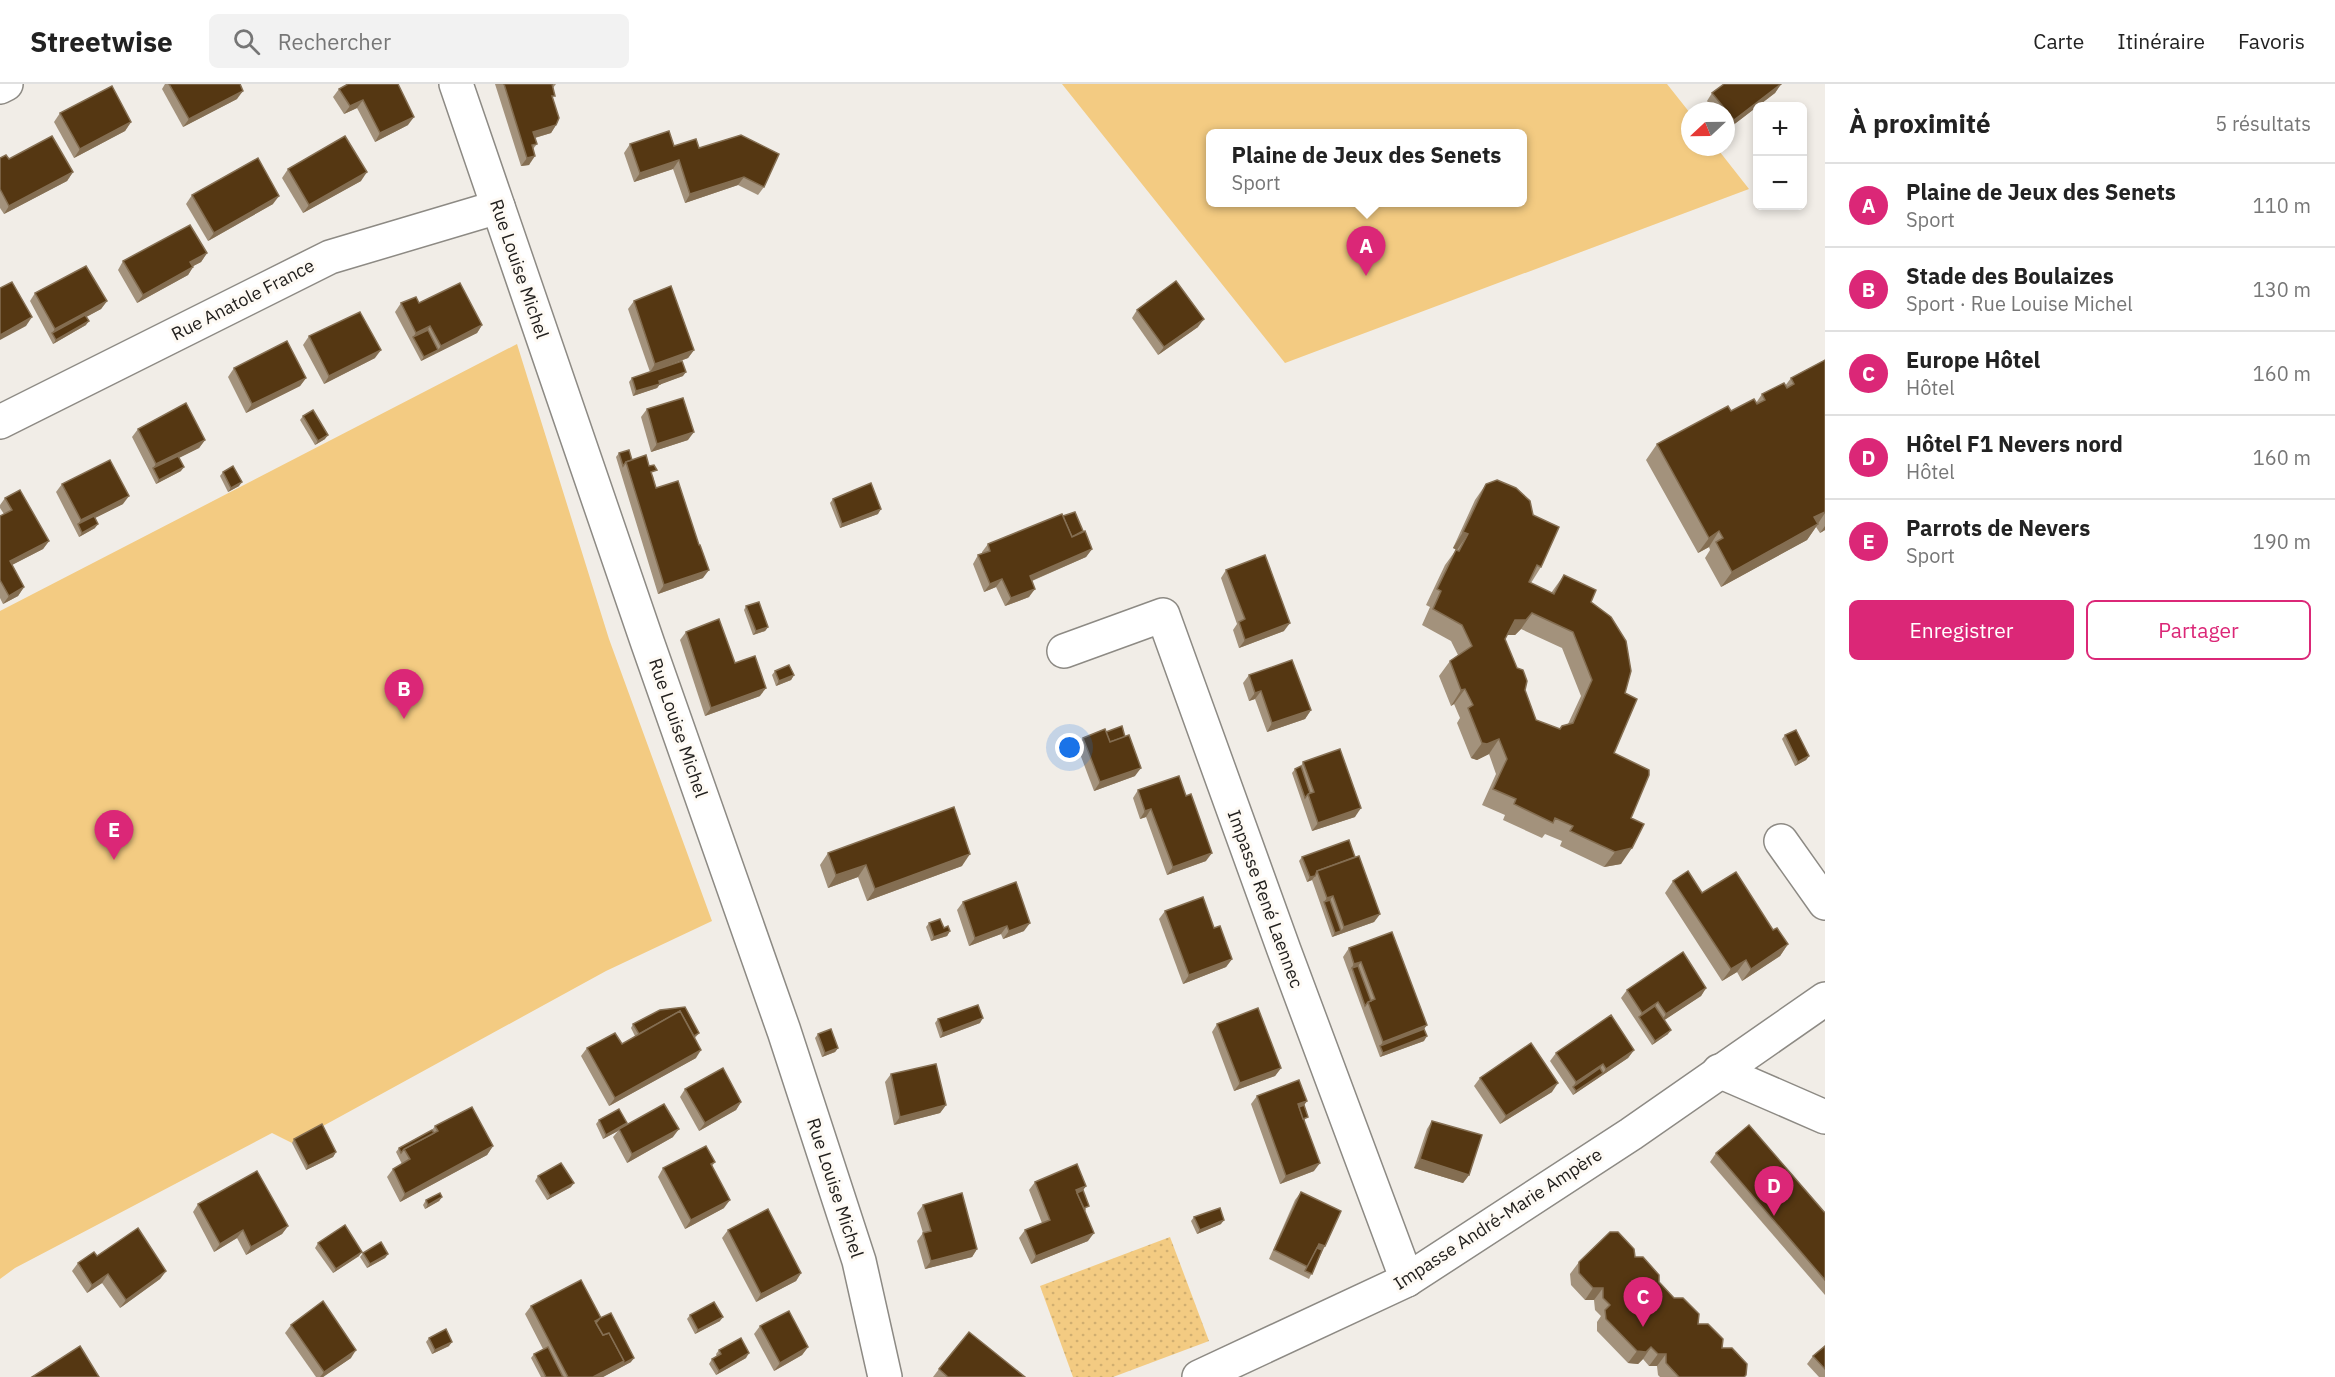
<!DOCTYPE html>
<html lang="fr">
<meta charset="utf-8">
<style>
:root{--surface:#fff;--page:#f2f2f2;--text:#222;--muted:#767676;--line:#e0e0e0;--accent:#db2777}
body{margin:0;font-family:"IBM Plex Sans",sans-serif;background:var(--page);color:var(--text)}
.controls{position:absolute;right:18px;top:18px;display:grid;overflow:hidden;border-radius:9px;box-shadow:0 3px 9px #0003}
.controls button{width:54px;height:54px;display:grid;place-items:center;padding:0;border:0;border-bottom:2px solid var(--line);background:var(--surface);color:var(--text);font:30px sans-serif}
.compass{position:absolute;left:1681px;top:18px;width:54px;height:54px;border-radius:50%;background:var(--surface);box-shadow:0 3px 9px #0003;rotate:248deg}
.you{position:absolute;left:1070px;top:664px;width:21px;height:21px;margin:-15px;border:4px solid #fff;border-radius:50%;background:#1a73e8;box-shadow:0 0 0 9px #1a73e833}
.badge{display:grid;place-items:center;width:39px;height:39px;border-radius:50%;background:var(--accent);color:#fff;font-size:20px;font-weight:700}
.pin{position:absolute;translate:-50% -50px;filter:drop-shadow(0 2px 3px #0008)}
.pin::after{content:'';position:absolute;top:32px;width:21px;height:18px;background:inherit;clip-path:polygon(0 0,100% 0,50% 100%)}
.popup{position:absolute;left:1206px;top:45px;width:321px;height:78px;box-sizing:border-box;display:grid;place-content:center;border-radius:9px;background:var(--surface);filter:drop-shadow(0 2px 4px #0005);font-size:20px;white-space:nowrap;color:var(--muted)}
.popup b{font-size:22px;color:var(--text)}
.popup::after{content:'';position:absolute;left:50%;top:100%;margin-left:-12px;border:12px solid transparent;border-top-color:var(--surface)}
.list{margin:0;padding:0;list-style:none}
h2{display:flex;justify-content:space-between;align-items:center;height:78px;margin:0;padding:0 24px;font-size:26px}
h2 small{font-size:20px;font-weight:400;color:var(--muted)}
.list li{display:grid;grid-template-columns:39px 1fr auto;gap:18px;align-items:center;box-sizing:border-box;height:84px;padding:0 24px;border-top:2px solid var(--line)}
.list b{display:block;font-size:22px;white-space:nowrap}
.list p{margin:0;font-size:20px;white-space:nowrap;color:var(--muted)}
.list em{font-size:20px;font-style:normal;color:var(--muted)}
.actions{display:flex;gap:12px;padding:18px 24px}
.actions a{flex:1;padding:14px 0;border:2px solid var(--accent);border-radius:9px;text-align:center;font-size:21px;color:var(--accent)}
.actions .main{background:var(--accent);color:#fff}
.icon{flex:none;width:33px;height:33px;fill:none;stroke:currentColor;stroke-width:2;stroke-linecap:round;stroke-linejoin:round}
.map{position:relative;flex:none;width:1825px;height:1293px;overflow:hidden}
header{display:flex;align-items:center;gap:36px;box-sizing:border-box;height:84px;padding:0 30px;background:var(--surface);border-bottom:2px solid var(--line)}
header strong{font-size:28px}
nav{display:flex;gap:33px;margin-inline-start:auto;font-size:21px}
.search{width:420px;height:54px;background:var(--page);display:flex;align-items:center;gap:15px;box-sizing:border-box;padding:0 21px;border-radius:9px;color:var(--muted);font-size:22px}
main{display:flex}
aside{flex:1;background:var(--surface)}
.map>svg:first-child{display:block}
.park{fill:url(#park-dots)}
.pitch{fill:#f3cb82;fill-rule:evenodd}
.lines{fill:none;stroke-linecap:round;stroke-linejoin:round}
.street-casing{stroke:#8d8a84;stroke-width:36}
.secondary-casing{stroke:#8d8a84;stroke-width:36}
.street{stroke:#fff;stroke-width:33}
.secondary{stroke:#fff;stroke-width:33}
.wall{fill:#a3927c;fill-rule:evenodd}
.shaded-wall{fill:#846e52}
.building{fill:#553712;stroke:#846e52;stroke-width:1.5;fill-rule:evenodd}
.labels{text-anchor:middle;stroke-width:6;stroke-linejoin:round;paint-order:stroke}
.street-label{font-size:18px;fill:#22201e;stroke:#fefaf4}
</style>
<header>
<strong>Streetwise</strong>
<div class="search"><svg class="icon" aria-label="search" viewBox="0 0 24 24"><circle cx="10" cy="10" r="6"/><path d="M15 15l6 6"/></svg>Rechercher</div>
<nav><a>Carte</a><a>Itinéraire</a><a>Favoris</a></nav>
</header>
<main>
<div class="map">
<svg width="1825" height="1293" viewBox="0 0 1825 1293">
<defs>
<pattern id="park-dots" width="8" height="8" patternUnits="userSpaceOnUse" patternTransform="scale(1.5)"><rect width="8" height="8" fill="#f3cb82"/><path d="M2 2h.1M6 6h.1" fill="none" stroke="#d0ae70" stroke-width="1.8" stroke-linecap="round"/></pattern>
</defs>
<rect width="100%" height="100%" fill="#f1ede7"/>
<polygon class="park" points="1170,1153 1209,1257 1113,1293 1073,1293 1040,1202"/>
<g class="pitch">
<path d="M1062,0H1667L1690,29V63H1716L1749,105L1285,279ZM1210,50H1522V118H1210Z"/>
<polygon points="517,260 609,555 712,837 606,887 292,1059 272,1049 15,1184 0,1195 0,527"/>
</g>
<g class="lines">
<g class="street-casing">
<g id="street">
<polyline points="0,3 6,0"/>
<polyline points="0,338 330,173 498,123"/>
<polyline points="1064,567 1163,531 1284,866 1407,1196"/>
<polyline points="1781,757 1825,819"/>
<polyline points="1719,987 1825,1033"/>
<polyline points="1199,1293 1407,1196 1631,1050 1825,915"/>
</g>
</g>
<g class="secondary-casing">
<polyline id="secondary" points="456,0 648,560 784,947 859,1177 885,1293"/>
</g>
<use href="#street" class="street"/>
<use href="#secondary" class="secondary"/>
</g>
<g class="wall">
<polygon points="165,0 240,0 237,15 183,43 162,5"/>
<polygon points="348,0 408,41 375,58 357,24 344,30 333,13 339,5"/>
<polygon points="495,0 556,0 553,4 553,15 556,41 551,49 535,54 537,60 533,65 529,81 521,82"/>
<polygon points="1781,0 1775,9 1728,45 1726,42 1726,27 1715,27 1707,17 1712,9"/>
<polygon points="60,29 131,38 125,47 74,74 54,38"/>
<polygon points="630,60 674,62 699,64 764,103 758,111 738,101 685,119 673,85 634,98 624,69"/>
<polygon points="0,74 73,88 67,97 4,130 0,124"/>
<polygon points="288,85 361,97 303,129 282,94"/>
<polygon points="192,111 273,120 208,157 186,120"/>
<polygon points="207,169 201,178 193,182 193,183 188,191 137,219 118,186 123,177"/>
<polygon points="35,209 107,217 101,225 86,233 86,241 53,260 30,217"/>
<polygon points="634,217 694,266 688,274 650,288 628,225"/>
<polygon points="401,219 419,219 482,241 477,249 421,277 395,228"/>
<polygon points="1137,226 1198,243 1158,271 1132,234"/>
<polygon points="309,252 375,274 324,300 303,261"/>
<polygon points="1825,276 1825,446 1820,449 1816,443 1807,456 1721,503 1705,474 1710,466 1709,463 1698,469 1646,376 1657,360 1731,327 1756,319 1762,310 1785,302 1791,294"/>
<polygon points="234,284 306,294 300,302 246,329 228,293"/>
<polygon points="683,292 660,300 657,304 633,312 629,298 632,294"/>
<polygon points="647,325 688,356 651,368 641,333"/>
<polygon points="303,332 325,355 315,361 300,336"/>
<polygon points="138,345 205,356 199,364 179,374 181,387 156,400 132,353"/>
<polygon points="619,369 632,376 653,392 656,404 703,494 658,510 616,373"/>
<polygon points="223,388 239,402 228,408 220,392"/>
<polygon points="62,400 123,420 95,434 95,444 79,453 56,408"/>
<path d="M1486,400L1541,483L1531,499L1551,509L1564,491L1591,518L1625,609L1614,669L1631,734L1621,780L1604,783L1560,762L1562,757L1545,750L1542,754L1503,736L1505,731L1482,721L1496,690L1489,670L1477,676L1471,674L1457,639L1460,634L1454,620L1451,622L1439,592L1450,577L1458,571L1451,557L1422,541L1430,523L1426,521L1445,481L1456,466H1457L1453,464L1475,416ZM1521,545L1562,564L1581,612L1568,640L1560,645L1536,636L1505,555L1507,551H1515Z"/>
<polygon points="5,414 49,457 43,465 12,481 24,503 18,512 3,520 0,514 0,432 4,430 0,424 0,421"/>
<polygon points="833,415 878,430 840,444 830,419"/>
<polygon points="1063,432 1083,447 1092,465 1086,473 1032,497 1029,513 1005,522 996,503 984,508 973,480 978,471 982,470 982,468 988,460"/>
<polygon points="1226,486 1284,547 1239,564 1233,546 1237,540 1221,494"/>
<polygon points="746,522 768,543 765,547 753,551 744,526"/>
<polygon points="686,548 735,579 760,612 705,632 680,556"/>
<polygon points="775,587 794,591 791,596 776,602 772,591"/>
<polygon points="1249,591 1311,626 1305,635 1267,648 1255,615 1249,617 1243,599"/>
<polygon points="1106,648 1135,692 1094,707 1077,662 1083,654"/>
<polygon points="1785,651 1809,672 1806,676 1795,682 1782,655"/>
<polygon points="1303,678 1355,733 1312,747 1292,689 1295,685 1301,682"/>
<polygon points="1138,706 1206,777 1167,791 1146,733 1140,735 1133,714"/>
<polygon points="828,769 962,782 867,817 858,793 828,804 820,781"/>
<polygon points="1302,773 1355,773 1380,830 1374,838 1332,853 1312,796 1307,798 1299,777"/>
<polygon points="1673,797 1702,809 1773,846 1788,860 1780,872 1742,897 1737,888 1722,897 1665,809"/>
<polygon points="963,818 1024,847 1003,855 1001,850 969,862 957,826"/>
<polygon points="1165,827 1214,844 1232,875 1226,883 1183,900 1159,835"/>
<polygon points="929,839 944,844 950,847 947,852 931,857 926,843"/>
<polygon points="1349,864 1424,945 1424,957 1380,973 1343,873"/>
<polygon points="1706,904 1701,912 1664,936 1668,950 1652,961 1621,914 1627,906"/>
<polygon points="938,935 980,939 940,954 935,939"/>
<polygon points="633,940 699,949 695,954 696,974 609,1022 581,972 587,964 622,960 635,952 631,944"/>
<polygon points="1217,940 1281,984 1275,992 1234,1007 1212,948"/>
<polygon points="818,950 838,964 835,968 822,973 815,954"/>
<polygon points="1634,966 1628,974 1573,1011 1550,977 1556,969"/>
<polygon points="891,990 946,1021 940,1029 894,1041 885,998"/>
<polygon points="1480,994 1552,1008 1500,1040 1474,1002"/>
<polygon points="685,1005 741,1018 736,1026 699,1047 680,1013"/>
<polygon points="1257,1012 1307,1017 1304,1021 1305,1037 1304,1038 1314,1087 1280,1100 1251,1020"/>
<polygon points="599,1036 626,1041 673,1053 627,1079 613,1053 618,1047 603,1055 596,1040"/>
<polygon points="1432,1037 1469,1091 1463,1099 1414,1084 1427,1045"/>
<polygon points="435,1042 493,1062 487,1071 400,1118 387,1093 393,1085 402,1080 396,1068 399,1064 432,1046"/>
<polygon points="294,1055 336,1068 333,1073 306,1086 292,1059"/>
<polygon points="1716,1069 1825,1129 1825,1211 1710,1078"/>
<polygon points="715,1078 712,1082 724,1124 685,1145 658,1093 663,1084"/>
<polygon points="538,1092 571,1103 547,1116 535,1097"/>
<polygon points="1035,1098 1086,1102 1083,1106 1086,1126 1085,1127 1088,1157 1031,1180 1019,1154 1025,1146 1042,1139 1029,1106"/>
<polygon points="1301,1108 1325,1162 1309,1195 1269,1175 1295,1116"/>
<polygon points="442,1113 439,1117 425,1125 423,1121 426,1116"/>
<polygon points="198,1120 288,1142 282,1150 246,1171 237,1154 214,1168 193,1128"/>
<polygon points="923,1121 977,1165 972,1173 925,1185 917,1157 923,1149 917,1129"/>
<polygon points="1194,1133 1221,1140 1197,1150 1191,1137"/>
<polygon points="728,1146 801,1189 796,1197 756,1218 722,1154"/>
<polygon points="318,1159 359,1172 333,1189 315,1164"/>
<polygon points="363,1169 388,1170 385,1174 367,1184 360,1173"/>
<polygon points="97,1172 166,1187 160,1195 120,1224 102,1199 87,1209 72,1187 78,1179"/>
<polygon points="1635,1173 1722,1264 1745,1293 1660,1293 1658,1291 1657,1282 1649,1282 1643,1275 1638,1280 1628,1279 1597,1247 1597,1238 1601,1232 1595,1226 1594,1216 1585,1216 1571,1201 1570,1190 1579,1178"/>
<polygon points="531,1222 601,1234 631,1278 603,1293 541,1293 531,1274 534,1270 543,1265 525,1230"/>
<polygon points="690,1231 720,1237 695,1250 687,1235"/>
<polygon points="291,1241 351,1274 323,1293 316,1293 285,1249"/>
<polygon points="760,1242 808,1263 802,1271 774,1287 754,1250"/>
<polygon points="429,1254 449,1262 432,1270 426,1258"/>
<polygon points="1825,1262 1825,1293 1819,1293 1807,1280 1813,1272"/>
<polygon points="719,1266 746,1274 716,1291 709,1280 712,1275 717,1273 716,1270"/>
<polygon points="939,1285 1025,1293 933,1293"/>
</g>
<g class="shaded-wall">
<polygon points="1781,0 1775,9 1728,45 1734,36"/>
<polygon points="243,7 237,15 183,43 189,35"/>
<polygon points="363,16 357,24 344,30 350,22"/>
<polygon points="414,33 408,41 375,58 380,49"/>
<polygon points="131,38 125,47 74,74 80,65"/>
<polygon points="556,41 551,49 527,56 533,48"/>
<polygon points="535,72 529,81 521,82 527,74"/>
<polygon points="679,76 673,85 634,98 640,89"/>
<polygon points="73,88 67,97 4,130 9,122"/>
<polygon points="367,88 361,97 303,129 309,121"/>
<polygon points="744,93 738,101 685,119 690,110"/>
<polygon points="279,112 273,120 208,157 214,149"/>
<polygon points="207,169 201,178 184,187 190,178"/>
<polygon points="193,183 188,191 137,219 143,211"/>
<polygon points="107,217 101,225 53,251 52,249 55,245"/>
<polygon points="32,233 26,242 0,256 0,251"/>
<polygon points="1204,235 1198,243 1158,271 1164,263"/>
<polygon points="89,237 86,241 53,260 56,256"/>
<polygon points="482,241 477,249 435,270 441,262"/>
<polygon points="430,242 425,250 413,253 410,257 416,249"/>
<polygon points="381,266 375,274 324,300 329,292"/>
<polygon points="438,266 435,270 421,277 424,273"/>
<polygon points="694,266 688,274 650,288 655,280"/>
<polygon points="686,288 683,292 659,301 660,300 657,304 633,312 636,307 659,297"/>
<polygon points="306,294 300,302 246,329 252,320"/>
<polygon points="694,348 688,356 651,368 657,360"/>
<polygon points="328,351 325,355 315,361 318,357"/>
<polygon points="205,356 199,364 154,386 153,384 156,380"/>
<polygon points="184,383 181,387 156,400 159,396"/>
<polygon points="242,398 239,402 228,408 231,404"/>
<polygon points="129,412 123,420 79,442 78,440 81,436"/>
<polygon points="881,425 878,430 840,444 842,440"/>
<polygon points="1825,428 1825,429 1817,441 1818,440 1807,456 1721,503 1732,488 1814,433"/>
<polygon points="98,440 95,444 79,453 82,449"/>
<polygon points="1825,442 1825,446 1820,449"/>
<polygon points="1719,447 1709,463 1698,469 1709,454"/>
<polygon points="1463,448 1468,450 1457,466 1453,464"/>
<polygon points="49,457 43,465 4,485 10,477"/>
<polygon points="1092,465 1086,473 1024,500 1030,492"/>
<polygon points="709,486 703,494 658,510 664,501"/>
<polygon points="1002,495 996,503 984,508 990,500"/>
<polygon points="24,503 18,512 3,520 9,512"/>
<polygon points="1035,505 1029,513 1005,522 1011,514"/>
<polygon points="1532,529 1521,545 1515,551 1504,551 1515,536"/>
<polygon points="1290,539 1284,547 1239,564 1245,556"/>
<polygon points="768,543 765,547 753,551 756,547"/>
<polygon points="794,591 791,596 776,602 779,597"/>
<polygon points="766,604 760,612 705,632 711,624"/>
<polygon points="1465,605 1454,620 1451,622 1461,606"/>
<polygon points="1261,607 1255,615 1249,617 1255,609"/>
<polygon points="1311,626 1305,635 1267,648 1272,639"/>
<polygon points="1499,655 1489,670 1477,676 1471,674 1482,659"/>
<polygon points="1809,672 1806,676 1795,682 1798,678"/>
<polygon points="1141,684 1135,692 1094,707 1100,698"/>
<polygon points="1361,724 1355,733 1312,747 1318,739"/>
<polygon points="1151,725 1146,733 1140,735 1145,727"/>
<polygon points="1632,764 1621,780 1604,783 1615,768"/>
<polygon points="1212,769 1206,777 1167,791 1173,783"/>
<polygon points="970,770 962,782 867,817 875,805"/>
<polygon points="866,781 858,793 828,804 836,791"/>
<polygon points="1315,792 1312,796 1307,798 1310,793"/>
<polygon points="1333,812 1327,820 1324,818 1327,814"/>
<polygon points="1380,830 1374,838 1332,853 1335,849 1341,847 1344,843"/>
<polygon points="1030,839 1024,847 1003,855 1009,847"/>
<polygon points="1007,842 1001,850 969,862 975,854"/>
<polygon points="950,847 947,852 931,857 934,853"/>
<polygon points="1788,860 1780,872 1742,897 1751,885"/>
<polygon points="1232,875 1226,883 1183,900 1189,891"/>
<polygon points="1746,876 1737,888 1722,897 1731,885"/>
<polygon points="1361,878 1355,886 1352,884 1349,888 1354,880"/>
<polygon points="1706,904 1701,912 1660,939 1666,930"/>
<polygon points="1658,918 1652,926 1639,933 1642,929"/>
<polygon points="983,934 980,939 940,954 943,949"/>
<polygon points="1427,941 1421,949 1380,962 1383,958"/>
<polygon points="1671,946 1668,950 1652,961 1655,957"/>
<polygon points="1427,952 1424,957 1380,973 1383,969"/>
<polygon points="838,964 835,968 822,973 825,969"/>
<polygon points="701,966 696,974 609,1022 615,1014"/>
<polygon points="1634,966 1628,974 1573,1011 1576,1007 1603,989 1606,985"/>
<polygon points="1603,980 1597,989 1573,1003 1576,998"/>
<polygon points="1281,984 1275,992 1234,1007 1240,999"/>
<polygon points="1558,999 1552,1008 1500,1040 1506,1032"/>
<polygon points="1307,1017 1301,1025 1295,1024 1298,1020"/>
<polygon points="741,1018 736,1026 699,1047 705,1039"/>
<polygon points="946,1021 940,1029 894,1041 900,1033"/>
<polygon points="627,1039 624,1044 619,1045 618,1047 603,1055 606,1051"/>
<polygon points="679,1045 673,1053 627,1079 632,1070"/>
<polygon points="493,1062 487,1071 400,1118 405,1110"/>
<polygon points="336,1068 333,1073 306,1086 308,1082"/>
<polygon points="1420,1075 1469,1091 1463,1099 1414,1084"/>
<polygon points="1320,1079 1314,1087 1280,1100 1286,1092"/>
<polygon points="574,1099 571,1103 547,1116 550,1112"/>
<polygon points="1086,1102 1080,1110 1074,1113 1076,1106"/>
<polygon points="442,1113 439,1117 425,1125 428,1121"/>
<polygon points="730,1116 724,1124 685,1145 691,1136"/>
<polygon points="1224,1136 1221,1140 1197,1150 1200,1146"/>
<polygon points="288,1142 282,1150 246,1171 251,1163"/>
<polygon points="243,1146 237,1154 214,1168 220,1160"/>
<polygon points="1094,1149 1088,1157 1031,1180 1036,1172"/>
<polygon points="1319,1160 1325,1162 1319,1171 1314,1168"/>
<polygon points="977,1165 972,1173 925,1185 931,1177"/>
<polygon points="362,1168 359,1172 333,1189 336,1185"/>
<polygon points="388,1170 385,1174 367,1184 370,1180"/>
<polygon points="166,1187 160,1195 120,1224 126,1216"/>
<polygon points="801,1189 796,1197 756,1218 761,1210"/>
<polygon points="108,1190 102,1199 87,1209 92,1201"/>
<polygon points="1593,1204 1603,1204 1594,1216 1585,1216"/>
<polygon points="723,1233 720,1237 695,1250 698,1246"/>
<polygon points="452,1258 449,1262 432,1270 435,1266"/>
<polygon points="808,1263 802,1271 774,1287 780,1279"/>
<polygon points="1651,1263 1643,1275 1638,1280 1628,1279 1637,1267"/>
<polygon points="356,1266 351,1274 323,1293 320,1293 324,1288"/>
<polygon points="749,1269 746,1274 716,1291 719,1287"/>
<polygon points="1658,1270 1666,1270 1657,1282 1649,1282"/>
<polygon points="634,1274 631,1278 603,1293 593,1293 624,1277"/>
</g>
<g class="building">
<polygon points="169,0 240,0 243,7 189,35"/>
<polygon points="348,0 398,0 414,33 380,49 363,16 350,22 339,5"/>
<polygon points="504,0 552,0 555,12 552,12 559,34 556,41 533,48 537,60 532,61 535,72 527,74"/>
<polygon points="1724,0 1781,0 1734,36 1712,9"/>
<polygon points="112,2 131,38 80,65 60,29"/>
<polygon points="669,47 674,62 696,55 699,64 741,51 779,70 764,103 744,93 690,110 679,76 640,89 630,60"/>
<polygon points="52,52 73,88 9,122 0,105 0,74 6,71 9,75"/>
<polygon points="345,52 367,88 309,121 288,85"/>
<polygon points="258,74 279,112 214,149 192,111"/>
<polygon points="190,141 207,169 190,178 193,183 143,211 123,177"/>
<polygon points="86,182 107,217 55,245 35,209"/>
<polygon points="1176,197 1204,235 1164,263 1137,226"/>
<polygon points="12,198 32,233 0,251 0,204"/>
<polygon points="460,199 482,241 441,262 430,242 416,249 401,219 416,213 419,219"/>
<polygon points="671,202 694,266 655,280 634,217"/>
<polygon points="360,228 381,266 329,292 309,252"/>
<polygon points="85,231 89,237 56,256 52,249"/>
<polygon points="428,246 438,266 424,273 413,253"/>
<polygon points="287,257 306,294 252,320 234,284"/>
<polygon points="1825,276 1825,428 1814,433 1818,440 1732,488 1716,458 1723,454 1719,447 1709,454 1657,360 1728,322 1731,327 1754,315 1757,320 1765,316 1762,310 1784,299 1787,304 1794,300 1791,294"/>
<polygon points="682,277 686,288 659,297 660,300 636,307 632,294"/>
<polygon points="683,314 694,348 657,360 647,325"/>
<polygon points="186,319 205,356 156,380 138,345"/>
<polygon points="313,326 328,351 318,357 303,332"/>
<polygon points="629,366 632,376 626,378 623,382 619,369"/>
<polygon points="646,371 649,382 654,381 657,386 651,388 656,404 678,397 699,461 700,461 709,486 664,501 626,378"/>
<polygon points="178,372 184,383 159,396 153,384"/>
<polygon points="110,376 129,412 81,436 62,400"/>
<polygon points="233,382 242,398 231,404 223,388"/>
<path d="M1497,396L1516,404L1530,417L1533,431L1559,443L1541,483L1537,481L1529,498L1554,510L1564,491L1596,506L1591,518L1611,533L1626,557L1631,587L1625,609L1637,615L1614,669L1649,686V691L1631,734L1644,740L1632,764L1615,768L1570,747L1573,742L1555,734L1553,739L1514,720L1516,715L1493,705L1507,675L1499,655L1487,660L1482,659L1468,624L1473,621L1465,605L1461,606L1450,577L1472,562L1462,541L1433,525L1441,507L1437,505L1456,466L1459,467L1468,450L1463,448L1486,400ZM1532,529L1573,548L1592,596L1573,639L1562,642L1560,645L1536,636L1525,606L1527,597L1523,586L1517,584L1505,555L1515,536H1526Z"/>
<polygon points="871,399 881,425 842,440 833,415"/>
<polygon points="20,406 49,457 10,477 24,503 9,512 0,496 0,432 12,426 5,414"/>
<polygon points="1075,428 1083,447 1072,453 1063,432"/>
<polygon points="1062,430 1072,453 1085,447 1092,465 1030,492 1035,505 1011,514 1002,495 990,500 978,471 990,467 988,460"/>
<polygon points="94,432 98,440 82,449 78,440"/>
<polygon points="1265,471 1290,539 1245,556 1239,538 1245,535 1226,486"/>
<polygon points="759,518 768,543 756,547 746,522"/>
<polygon points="719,535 735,579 755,572 766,604 711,624 686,548"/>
<polygon points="1292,576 1311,626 1272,639 1261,607 1255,609 1249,591"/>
<polygon points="789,581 794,591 779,597 775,587"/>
<polygon points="1122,642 1125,653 1110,658 1106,648"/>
<polygon points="1105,645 1110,658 1129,651 1141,684 1100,698 1083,654"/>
<polygon points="1796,646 1809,672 1798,678 1785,651"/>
<polygon points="1340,665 1361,724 1318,739 1308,710 1314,708 1303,678"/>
<polygon points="1301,682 1310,709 1308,710 1305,714 1295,685"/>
<polygon points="1179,692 1186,712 1191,710 1212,769 1173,783 1151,725 1145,727 1138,706"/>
<polygon points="954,723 970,770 875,805 866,781 836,791 828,769"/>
<polygon points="1349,756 1355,773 1317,787 1315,792 1310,793 1302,773"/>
<polygon points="1359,772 1380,830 1344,843 1333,812 1327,814 1317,787"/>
<polygon points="1688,787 1702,809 1736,788 1773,846 1777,844 1788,860 1751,885 1746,876 1731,885 1673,797"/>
<polygon points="1016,798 1030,839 1009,847 1007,842 975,854 963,818"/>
<polygon points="1203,813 1214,844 1220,842 1232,875 1189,891 1165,827"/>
<polygon points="1330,816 1341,847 1335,849 1324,818"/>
<polygon points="940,835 944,844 948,842 950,847 934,853 929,839"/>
<polygon points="1392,848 1427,941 1383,958 1368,918 1375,915 1361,878 1354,880 1349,864"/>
<polygon points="1683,868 1706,904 1666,930 1658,918 1642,929 1627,906"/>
<polygon points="1358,882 1371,917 1368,918 1365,922 1352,884"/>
<polygon points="978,921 983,934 943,949 938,935"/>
<polygon points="1655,922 1671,946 1655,957 1639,933"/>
<polygon points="685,923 699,949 694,952 680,927 639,950 633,940 660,926"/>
<polygon points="1258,924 1281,984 1240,999 1217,940"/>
<polygon points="680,927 701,966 615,1014 587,964 615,949 622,960"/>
<polygon points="1611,931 1634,966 1606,985 1603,980 1576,998 1556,969"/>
<polygon points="831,945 838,964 825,969 818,950"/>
<polygon points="1424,945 1427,952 1383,969 1380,962"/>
<polygon points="1531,959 1558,999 1506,1032 1480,994"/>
<polygon points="936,980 946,1021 900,1033 891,990"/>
<polygon points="723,984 741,1018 705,1039 685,1005"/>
<polygon points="1600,984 1603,989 1576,1007 1573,1003"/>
<polygon points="1299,996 1307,1017 1298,1020 1320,1079 1286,1092 1257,1012"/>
<polygon points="664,1020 679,1045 632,1070 619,1045"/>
<polygon points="1304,1021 1308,1033 1303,1035 1299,1023"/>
<polygon points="472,1023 493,1062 405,1110 393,1085 410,1075 404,1065 438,1047 435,1042"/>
<polygon points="619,1025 627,1039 606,1051 599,1036"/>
<polygon points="1432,1037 1482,1051 1469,1091 1420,1075"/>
<polygon points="322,1040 336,1068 308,1082 294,1055"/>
<polygon points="1749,1041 1825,1129 1825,1196 1716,1069"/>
<polygon points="432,1046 434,1049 404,1065 401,1069 399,1064"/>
<polygon points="706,1062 715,1078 711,1080 730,1116 691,1136 663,1084"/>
<polygon points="561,1079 574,1099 550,1112 538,1092"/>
<polygon points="1077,1080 1086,1102 1076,1106 1094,1149 1036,1172 1025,1146 1050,1136 1035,1098"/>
<polygon points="257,1087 288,1142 251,1163 243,1146 220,1160 198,1120"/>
<polygon points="1083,1106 1089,1122 1084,1124 1077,1109"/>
<polygon points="1301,1108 1341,1127 1325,1162 1319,1160 1308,1183 1274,1166"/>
<polygon points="440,1109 442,1113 428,1121 426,1116"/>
<polygon points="962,1109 977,1165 931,1177 923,1149 931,1147 923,1121"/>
<polygon points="1220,1124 1224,1136 1200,1146 1194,1133"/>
<polygon points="768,1125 801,1189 761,1210 728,1146"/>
<polygon points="345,1141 362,1168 336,1185 318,1159"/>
<polygon points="138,1144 166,1187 126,1216 108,1190 92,1201 78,1179 94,1168 97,1172"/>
<polygon points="1610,1148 1618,1148 1634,1165 1635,1173 1643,1173 1659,1191 1659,1198 1674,1214 1683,1214 1699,1230 1698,1240 1708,1240 1723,1255 1722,1264 1732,1264 1747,1280 1746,1291 1744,1293 1679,1293 1666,1279 1666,1270 1658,1270 1651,1263 1646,1268 1637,1267 1606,1235 1605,1226 1610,1221 1603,1214 1603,1204 1593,1204 1579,1189 1579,1178"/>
<polygon points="381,1158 388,1170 370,1180 363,1169"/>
<polygon points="1317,1164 1322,1166 1312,1190 1305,1187"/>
<polygon points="581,1196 601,1234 595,1237 603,1251 609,1249 624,1277 593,1293 568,1293 531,1222"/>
<polygon points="323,1217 356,1266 324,1288 291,1241"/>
<polygon points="714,1218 723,1233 698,1246 690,1231"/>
<polygon points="789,1227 808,1263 780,1279 760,1242"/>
<polygon points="611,1229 634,1274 621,1281 624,1277 609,1249 603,1251 596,1239 600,1234"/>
<polygon points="446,1245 452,1258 435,1266 429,1254"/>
<polygon points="969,1248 1025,1293 948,1293 939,1285"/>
<polygon points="741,1254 749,1269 719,1287 712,1275 721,1270 719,1266"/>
<polygon points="80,1262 99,1293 32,1293"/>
<polygon points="1825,1262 1825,1285 1813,1272"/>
<polygon points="548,1263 563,1293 546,1293 534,1270"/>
</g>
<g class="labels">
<g class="street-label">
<text transform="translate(519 185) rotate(71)" y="6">Rue Louise Michel</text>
<text transform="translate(243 216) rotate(-27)" y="6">Rue Anatole France</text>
<text transform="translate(678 644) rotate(71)" y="6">Rue Louise Michel</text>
<text transform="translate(1265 815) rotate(70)" y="6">Impasse René Laennec</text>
<text transform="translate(835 1104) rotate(72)" y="6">Rue Louise Michel</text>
<text transform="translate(1498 1135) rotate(-33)" y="6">Impasse André-Marie Ampère</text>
</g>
</g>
</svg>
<div class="controls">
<button>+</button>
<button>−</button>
</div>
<svg class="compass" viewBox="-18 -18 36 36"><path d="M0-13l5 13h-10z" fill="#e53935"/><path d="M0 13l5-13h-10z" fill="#767676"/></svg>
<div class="you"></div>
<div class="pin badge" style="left:1366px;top:192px">A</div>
<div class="popup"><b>Plaine de Jeux des Senets</b>Sport</div>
<div class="pin badge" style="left:404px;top:635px">B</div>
<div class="pin badge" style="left:1643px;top:1243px">C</div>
<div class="pin badge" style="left:1774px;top:1132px">D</div>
<div class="pin badge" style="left:114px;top:776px">E</div>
</div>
<aside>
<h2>À proximité<small>5 résultats</small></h2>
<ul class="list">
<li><span class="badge">A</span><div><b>Plaine de Jeux des Senets</b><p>Sport</p></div><em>110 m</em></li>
<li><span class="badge">B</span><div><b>Stade des Boulaizes</b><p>Sport · Rue Louise Michel</p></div><em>130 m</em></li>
<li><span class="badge">C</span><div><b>Europe Hôtel</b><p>Hôtel</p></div><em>160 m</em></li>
<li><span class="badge">D</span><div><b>Hôtel F1 Nevers nord</b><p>Hôtel</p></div><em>160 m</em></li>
<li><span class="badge">E</span><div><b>Parrots de Nevers</b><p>Sport</p></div><em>190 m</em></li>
</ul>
<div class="actions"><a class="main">Enregistrer</a><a>Partager</a></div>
</aside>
</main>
